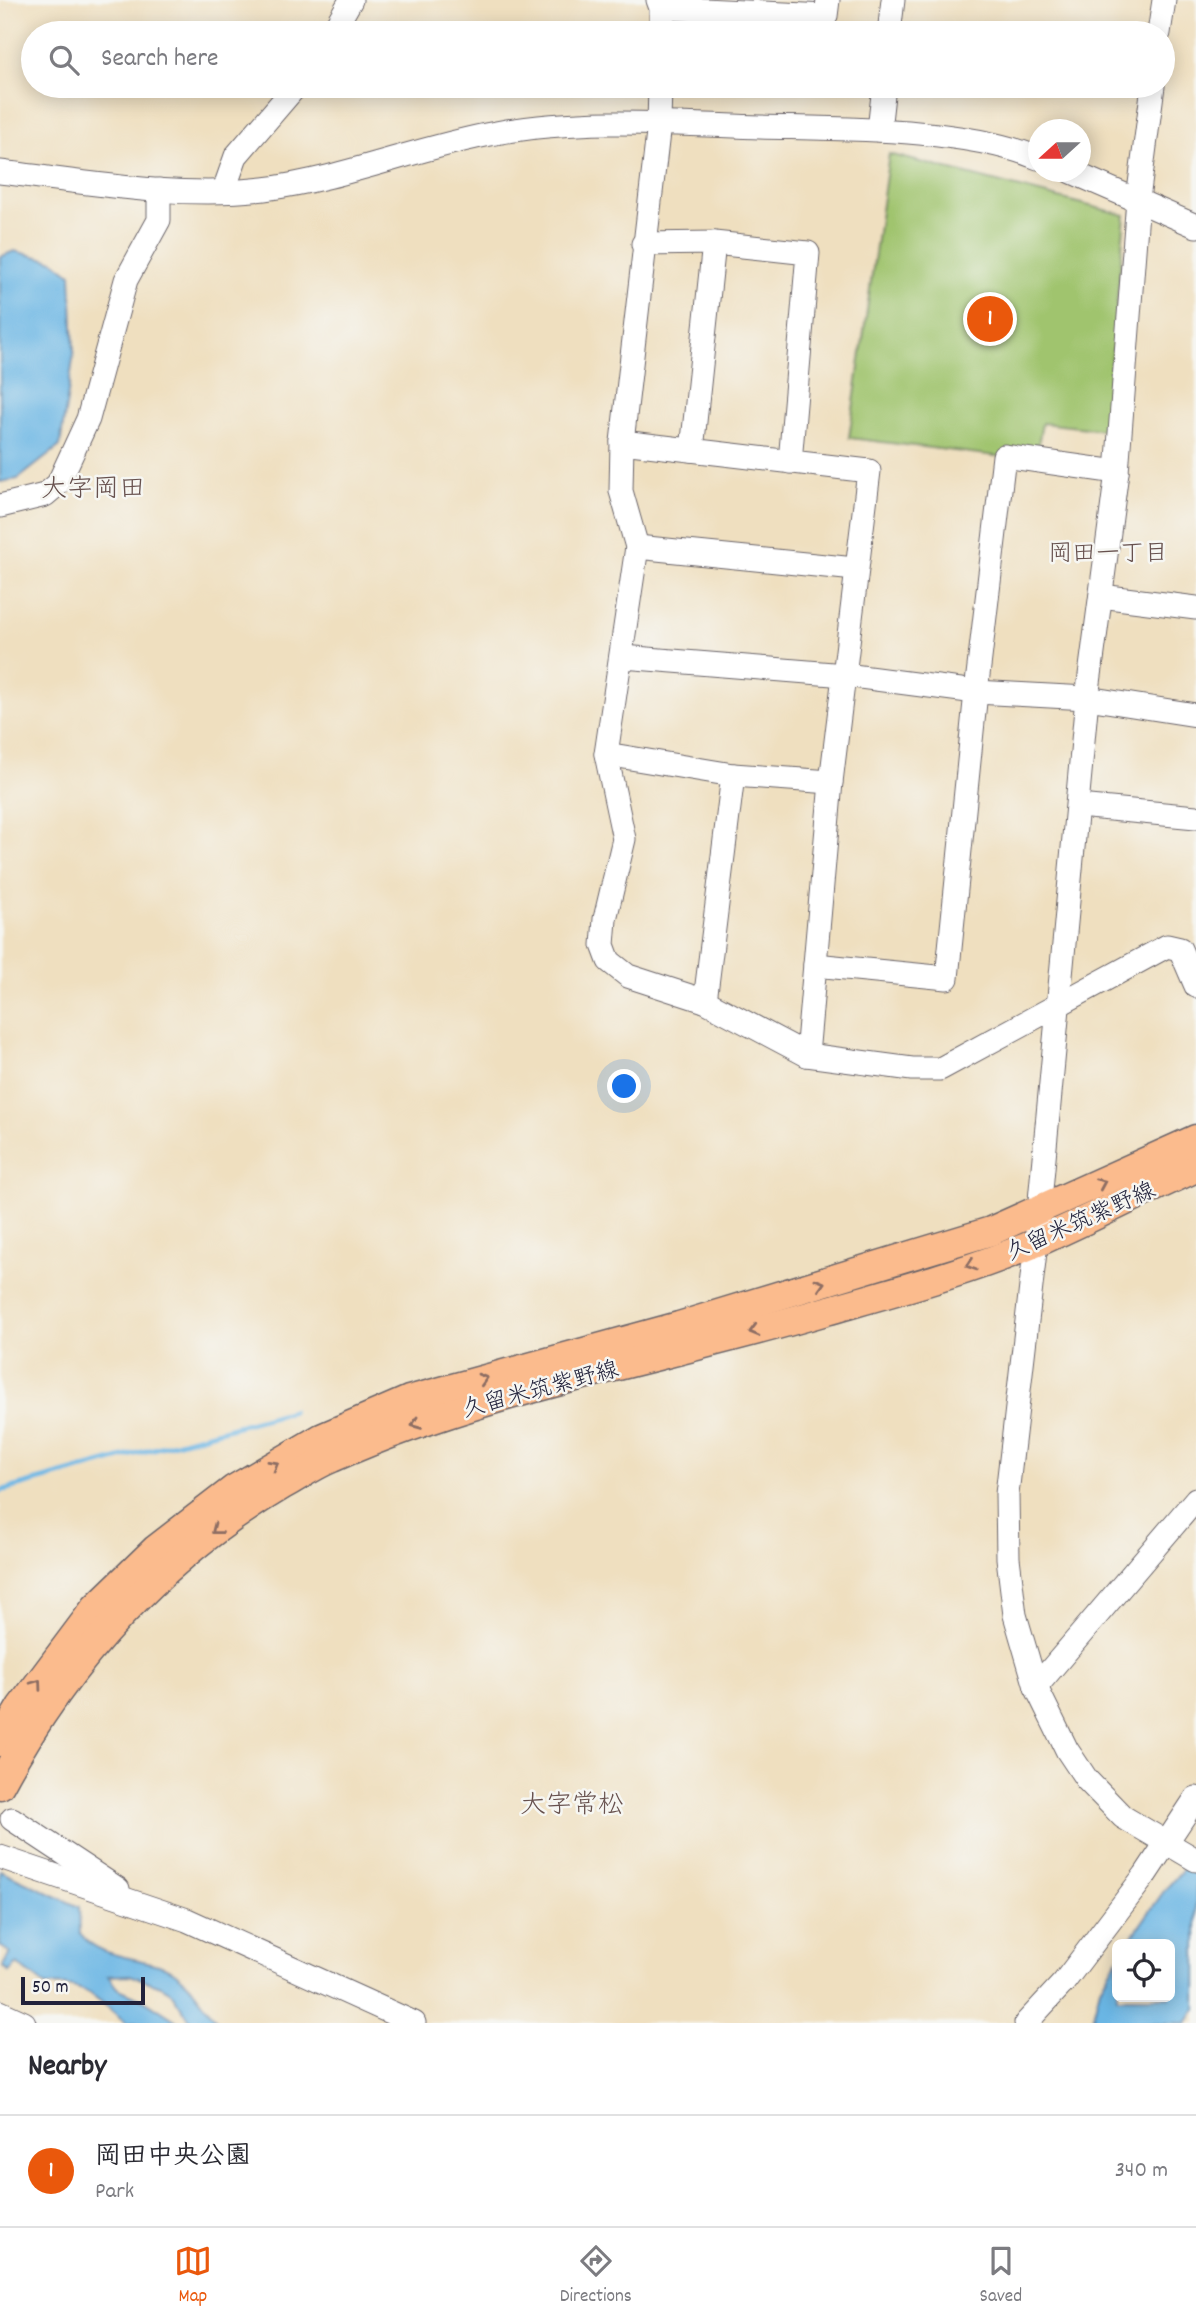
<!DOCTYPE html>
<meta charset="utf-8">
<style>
:root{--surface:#fff;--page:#f7f7f7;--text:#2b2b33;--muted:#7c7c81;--line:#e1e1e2;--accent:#ea580c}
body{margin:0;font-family:Dekko,"Klee One",sans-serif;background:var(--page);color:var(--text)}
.controls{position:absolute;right:21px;bottom:21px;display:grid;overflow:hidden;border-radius:10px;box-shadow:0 4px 18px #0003}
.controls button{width:63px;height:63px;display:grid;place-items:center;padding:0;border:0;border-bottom:2px solid var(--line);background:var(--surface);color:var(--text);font:35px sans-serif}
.compass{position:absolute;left:1028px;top:119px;width:63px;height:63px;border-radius:50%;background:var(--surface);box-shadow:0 4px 18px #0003;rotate:249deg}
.scale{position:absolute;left:21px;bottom:18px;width:124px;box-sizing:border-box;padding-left:7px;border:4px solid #22223b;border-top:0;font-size:19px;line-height:24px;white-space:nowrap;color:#22223b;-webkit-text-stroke:5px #f6f6f2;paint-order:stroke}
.you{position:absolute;left:625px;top:1087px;width:24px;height:24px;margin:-18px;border:5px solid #fff;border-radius:50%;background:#1a73e8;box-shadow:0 0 0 10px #1a73e833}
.badge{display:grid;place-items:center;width:46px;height:46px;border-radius:50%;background:var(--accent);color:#fff;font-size:23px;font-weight:700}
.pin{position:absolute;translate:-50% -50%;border:4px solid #fff;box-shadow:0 2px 7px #0006}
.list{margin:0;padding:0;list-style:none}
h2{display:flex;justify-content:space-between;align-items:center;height:91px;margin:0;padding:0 28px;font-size:30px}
h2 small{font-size:23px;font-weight:400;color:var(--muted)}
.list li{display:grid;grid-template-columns:46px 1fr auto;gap:21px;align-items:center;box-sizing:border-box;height:112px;padding:0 28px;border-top:2px solid var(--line)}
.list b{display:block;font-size:26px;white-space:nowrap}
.list p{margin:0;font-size:23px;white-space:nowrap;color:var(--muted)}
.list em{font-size:23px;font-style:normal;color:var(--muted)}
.icon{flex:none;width:38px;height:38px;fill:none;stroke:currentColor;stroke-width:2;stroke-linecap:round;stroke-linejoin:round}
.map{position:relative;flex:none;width:1196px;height:2023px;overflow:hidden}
.search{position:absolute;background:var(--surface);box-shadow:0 4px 18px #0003;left:21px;right:21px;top:21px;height:77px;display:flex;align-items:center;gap:18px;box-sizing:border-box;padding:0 24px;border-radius:38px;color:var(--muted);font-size:26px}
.sheet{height:203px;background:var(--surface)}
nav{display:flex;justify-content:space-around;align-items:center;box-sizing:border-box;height:98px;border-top:2px solid var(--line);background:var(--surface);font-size:19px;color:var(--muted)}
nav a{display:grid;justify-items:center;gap:4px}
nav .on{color:var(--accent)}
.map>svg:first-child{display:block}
.green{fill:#a0c46e;stroke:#617354;stroke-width:2}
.water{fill:#6bb6e4;stroke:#466c90;stroke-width:2}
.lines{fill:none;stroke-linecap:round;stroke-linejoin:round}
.stream{stroke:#6bb6e4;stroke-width:5}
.minor-casing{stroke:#6a6469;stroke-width:25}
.major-casing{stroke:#6a6469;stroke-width:31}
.minor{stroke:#fff;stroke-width:23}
.major{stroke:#fbbb8d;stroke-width:28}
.oneway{stroke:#8e6e64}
.labels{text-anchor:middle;stroke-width:5;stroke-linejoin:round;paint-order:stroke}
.street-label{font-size:23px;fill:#22223b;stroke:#f6f6f2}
.neighbourhood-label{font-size:24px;fill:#67514e;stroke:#f6f6f2}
.quarter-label{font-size:26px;fill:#67514e;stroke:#f6f6f2}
</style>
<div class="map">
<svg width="1196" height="2023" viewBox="0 0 1196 2023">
<rect width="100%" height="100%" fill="#f6f6f2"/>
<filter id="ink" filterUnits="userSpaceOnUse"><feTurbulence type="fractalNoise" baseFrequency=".0143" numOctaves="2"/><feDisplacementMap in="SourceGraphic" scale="14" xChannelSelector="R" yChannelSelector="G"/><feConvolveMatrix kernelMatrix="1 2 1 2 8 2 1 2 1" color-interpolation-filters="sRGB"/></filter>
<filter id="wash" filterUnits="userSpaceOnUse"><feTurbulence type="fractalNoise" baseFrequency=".00686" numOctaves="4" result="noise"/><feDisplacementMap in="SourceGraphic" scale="28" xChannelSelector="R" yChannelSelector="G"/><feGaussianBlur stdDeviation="1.57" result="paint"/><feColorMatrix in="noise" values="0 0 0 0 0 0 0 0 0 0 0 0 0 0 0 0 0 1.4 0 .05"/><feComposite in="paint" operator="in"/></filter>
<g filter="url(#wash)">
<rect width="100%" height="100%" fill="#efdfbf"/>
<polygon class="green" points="889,154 1125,215 1105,430 1042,423 1035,461 849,438"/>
<g class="water">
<polygon points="14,251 54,261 71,274 74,353 60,446 18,479 0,482 0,257"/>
<polygon points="1196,1854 1196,2009 1187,2023 1091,2023 1100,1988 1117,1959 1117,1997 1170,1997 1170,1944 1127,1944 1164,1891"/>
<path d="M0,1870L79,1907L80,1933C99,1960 143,1956 171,1970C193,1983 203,2006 219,2023H192L171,1992L161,1986L130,1975L108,1976L117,1988L144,2000L180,2023H127C96,1999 88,1982 46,1986L17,1964L10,1972L3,1966L10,1953L0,1946Z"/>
</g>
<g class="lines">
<polyline class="stream" points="0,1491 292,1411"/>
</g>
</g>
<g filter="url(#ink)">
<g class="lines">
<g class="minor-casing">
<g id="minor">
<polyline points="658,0 661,8 661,33"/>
<polyline points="661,8 826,16 828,0"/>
<polyline points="332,33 351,0"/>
<polyline points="889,33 893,0"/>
<polyline points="1159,33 1164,0"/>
<polyline points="660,86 659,124 622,442 621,491 637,547 606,754 624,839 605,919 603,945 609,961 628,976 705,1001 807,1055 912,1069 940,1069 1167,946 1180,949 1196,986"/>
<polyline points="1153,86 1138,199 1117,472 1087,698 1036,1243 1007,1494 1008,1558 1015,1615 1036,1687 1067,1750 1087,1780 1123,1817 1196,1860"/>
<polyline points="879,130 884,86"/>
<path d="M0,172C86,182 177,199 264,189C343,179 418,147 496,133C582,117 673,124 760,127C842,129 963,127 1038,158"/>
<polyline points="1072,172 1196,226"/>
<polyline points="224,190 236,156 296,86"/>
<polyline points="643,244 714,243 808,253 790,462"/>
<polyline points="622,442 869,471 831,782 807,1055"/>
<polyline points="692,450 714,243"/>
<polyline points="0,506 45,495 58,484 88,419 126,280 159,220 159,190"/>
<polyline points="637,547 855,569"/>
<polyline points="1101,596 1196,608"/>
<polyline points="623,657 845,675 976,692 1087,698 1196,715"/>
<polyline points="606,754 733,775 831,782"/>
<polyline points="1078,806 1196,817"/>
<polyline points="815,965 947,978 976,692 1004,456 1117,472"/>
<polyline points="705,1001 733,775"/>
<polyline points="1036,1687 1196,1499"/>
<polyline points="12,1819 118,1889"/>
<polyline points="0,1857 187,1920 414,2023"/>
<polyline points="0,2012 24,2023"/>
<polyline points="1026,2023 1064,1982 1145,1875 1196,1798"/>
</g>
</g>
<g class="major-casing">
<g id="major">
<polyline points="0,1742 21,1707 96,1607 156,1549 234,1489 321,1438 409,1400 679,1326 991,1231 1196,1139"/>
<path d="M0,1785C66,1661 162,1556 283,1485C299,1476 315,1465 332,1458C489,1388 662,1360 826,1311C896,1291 971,1271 1038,1242C1091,1218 1143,1192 1196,1168"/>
</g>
</g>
<use href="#minor" class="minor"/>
<use href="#major" class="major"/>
</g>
<defs><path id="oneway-chevron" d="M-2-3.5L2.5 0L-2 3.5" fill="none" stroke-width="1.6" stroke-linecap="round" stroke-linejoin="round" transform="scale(1.75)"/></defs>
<g class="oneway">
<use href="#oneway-chevron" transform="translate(1101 1183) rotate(-24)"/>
<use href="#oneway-chevron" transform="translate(971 1265) rotate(162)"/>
<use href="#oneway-chevron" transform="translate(820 1284) rotate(-17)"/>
<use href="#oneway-chevron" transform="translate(754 1331) rotate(165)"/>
<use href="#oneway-chevron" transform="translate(483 1379) rotate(-16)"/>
<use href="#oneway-chevron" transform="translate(416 1424) rotate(159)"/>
<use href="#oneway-chevron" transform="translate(274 1465) rotate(-30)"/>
<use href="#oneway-chevron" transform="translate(216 1530) rotate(142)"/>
<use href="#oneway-chevron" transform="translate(37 1684) rotate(-54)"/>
</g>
</g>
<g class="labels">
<g class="street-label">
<text transform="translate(1080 1220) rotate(-24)" y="8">久留米筑紫野線</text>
<text transform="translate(540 1388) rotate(-15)" y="8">久留米筑紫野線</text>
</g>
<g class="neighbourhood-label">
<text x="1108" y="560">岡田一丁目</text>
</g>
<g class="quarter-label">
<text x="93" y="496">大字岡田</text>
<text x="572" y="1812">大字常松</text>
</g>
</g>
</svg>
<div class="controls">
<button><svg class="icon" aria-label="locate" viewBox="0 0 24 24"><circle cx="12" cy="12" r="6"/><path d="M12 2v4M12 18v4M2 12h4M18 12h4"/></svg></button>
</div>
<svg class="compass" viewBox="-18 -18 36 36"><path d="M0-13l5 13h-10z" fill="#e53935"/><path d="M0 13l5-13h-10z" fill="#7c7c81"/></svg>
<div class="scale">50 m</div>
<div class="you"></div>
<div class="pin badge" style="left:990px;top:319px">1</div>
<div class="search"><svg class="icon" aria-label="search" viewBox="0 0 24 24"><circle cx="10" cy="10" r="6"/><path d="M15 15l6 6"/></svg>Search here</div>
</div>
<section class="sheet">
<h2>Nearby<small></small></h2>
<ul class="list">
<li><span class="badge">1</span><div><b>岡田中央公園</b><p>Park</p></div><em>340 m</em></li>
</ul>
</section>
<nav>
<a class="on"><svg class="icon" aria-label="map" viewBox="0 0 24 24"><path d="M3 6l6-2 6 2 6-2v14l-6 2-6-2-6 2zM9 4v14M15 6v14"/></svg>Map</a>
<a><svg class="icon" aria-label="directions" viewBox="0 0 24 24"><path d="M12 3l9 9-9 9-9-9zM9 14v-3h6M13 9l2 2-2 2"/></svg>Directions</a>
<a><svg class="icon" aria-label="saved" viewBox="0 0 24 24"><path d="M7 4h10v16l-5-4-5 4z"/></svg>Saved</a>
</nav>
